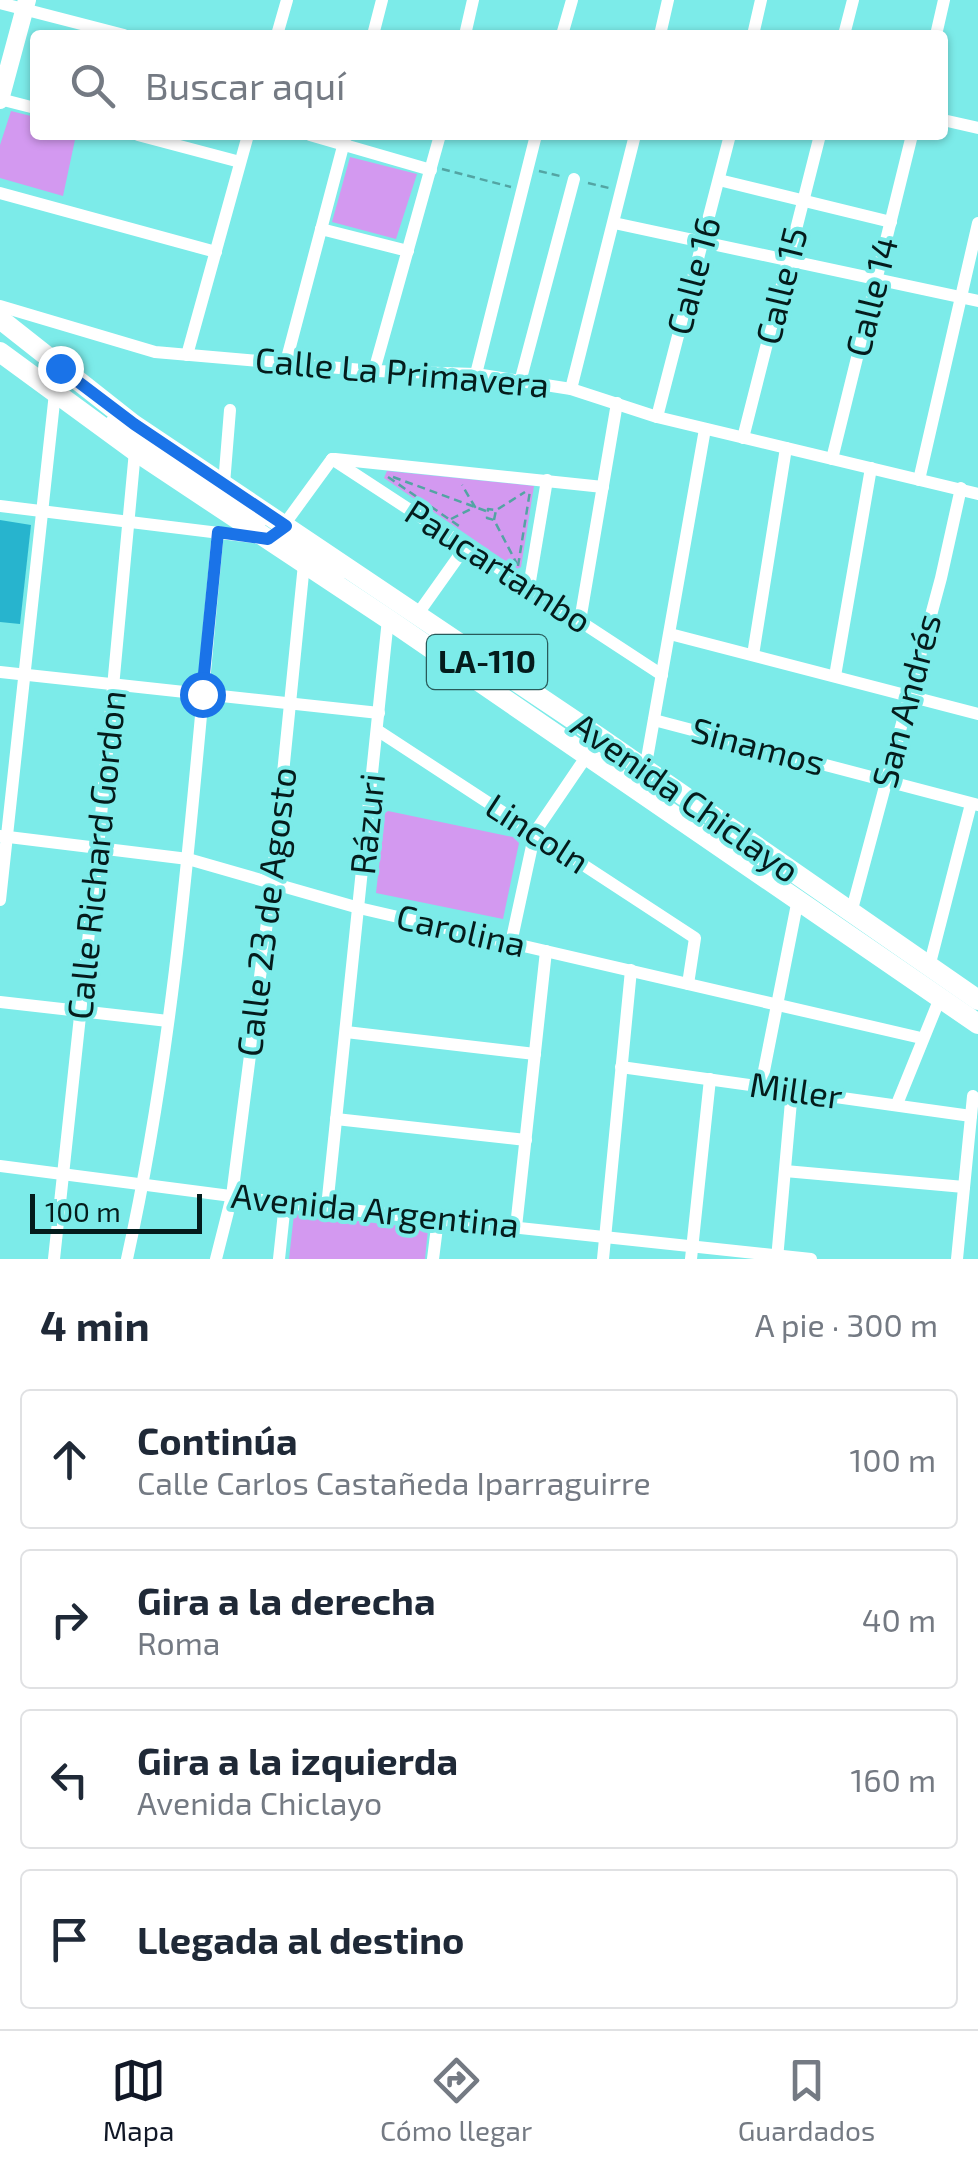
<!DOCTYPE html>
<html lang="es">
<meta charset="utf-8">
<style>
:root{--surface:#fff;--page:#f6f6f7;--text:#1f2937;--muted:#747a83;--line:#e0e1e3;--accent:#111827}
body{margin:0;font-family:"Exo 2",sans-serif;background:var(--page);color:var(--text)}
.scale{position:absolute;left:30px;bottom:25px;width:172px;box-sizing:border-box;padding-left:10px;border:5px solid #041c1c;border-top:0;font-size:28px;line-height:35px;white-space:nowrap;color:#041c1c;-webkit-text-stroke:8px #7cebe9;paint-order:stroke}
.stop{position:absolute;width:30px;height:30px;margin:-22px;border:8px solid #1a73e8;border-radius:50%;background:#fff}
.stop.end{background:#1a73e8;border-color:#fff;box-shadow:0 2px 10px #0008}
.list{margin:0;padding:0;list-style:none}
h2{display:flex;justify-content:space-between;align-items:center;height:130px;margin:0;padding:0 40px;font-size:42px}
h2 small{font-size:32px;font-weight:400;color:var(--muted)}
.list li{display:grid;grid-template-columns:65px 1fr auto;gap:30px;align-items:center;box-sizing:border-box;height:140px;margin:0 20px 20px;padding:0 20px;border:2px solid var(--line);border-radius:10px}
.list b{display:block;font-size:38px;white-space:nowrap}
.list p{margin:0;font-size:32px;white-space:nowrap;color:var(--muted)}
.list em{font-size:32px;font-style:normal;color:var(--muted)}
.icon{flex:none;width:55px;height:55px;fill:none;stroke:currentColor;stroke-width:2;stroke-linecap:round;stroke-linejoin:round}
.map{position:relative;flex:none;width:978px;height:1259px;overflow:hidden}
.search{position:absolute;background:var(--surface);box-shadow:0 2px 8px #0004;left:30px;right:30px;top:30px;height:110px;display:flex;align-items:center;gap:25px;box-sizing:border-box;padding:0 35px;border-radius:10px;color:var(--muted);font-size:38px}
.sheet{height:770px;background:var(--surface)}
nav{display:flex;justify-content:space-around;align-items:center;box-sizing:border-box;height:140px;border-top:2px solid var(--line);background:var(--surface);font-size:28px;color:var(--muted)}
nav a{display:grid;justify-items:center;gap:5px}
nav .on{color:var(--accent)}
.map>svg:first-child{display:block}
.green{fill:#d399f0}
.building{fill:#27b4ce}
.lines{fill:none;stroke-linecap:round;stroke-linejoin:round}
.path{stroke:#53a4a3;stroke-width:2.5;stroke-dasharray:8 5;stroke-linecap:butt}
.street{stroke:#fff;stroke-width:12}
.secondary{stroke:#fff;stroke-width:18}
.primary{stroke:#fff;stroke-width:20}
.route{stroke:#1a73e8;stroke-width:12}
.labels{text-anchor:middle;stroke-width:8;stroke-linejoin:round;paint-order:stroke}
.shield{fill:#7cebe9;stroke:#285a5a;stroke-width:2.5}
.shield-label{font-size:32px;font-weight:bold;fill:#041c1c}
.street-label{font-size:35px;fill:#041c1c;stroke:#7cebe9}
</style>
<div class="map">
<svg width="978" height="1259" viewBox="0 0 978 1259">
<rect width="100%" height="100%" fill="#7cebe9"/>
<g class="green">
<polygon points="11,111 35,117 35,135 76,135 63,196 0,178 0,145"/>
<polygon points="350,157 417,174 396,239 332,222"/>
<polygon points="387,471 534,486 521,567 517,569 384,478"/>
<polygon points="388,811 513,837 519,843 503,919 376,893 385,813"/>
<polygon points="294,1214 428,1229 425,1259 289,1259"/>
</g>
<polygon class="building" points="0,520 31,525 20,624 0,622"/>
<g class="lines">
<g class="path">
<polyline points="442,169 511,187"/>
<polyline points="539,171 560,176"/>
<polyline points="588,183 609,188"/>
<polyline points="388,477 459,526"/>
<polyline points="393,477 486,511"/>
<polyline points="498,509 525,492"/>
<polyline points="451,519 475,507 462,485"/>
<polyline points="494,520 496,510 488,509 487,518 494,520 517,564"/>
<polyline points="518,566 530,491"/>
</g>
<g class="street">
<polyline points="0,3 124,35"/>
<polyline points="277,35 287,0"/>
<polyline points="373,35 382,0"/>
<polyline points="465,35 473,0"/>
<polyline points="562,35 572,0"/>
<polyline points="660,35 668,0"/>
<polyline points="753,35 761,0"/>
<polyline points="844,35 853,0"/>
<polyline points="936,35 944,0"/>
<polyline points="0,99 35,108"/>
<polyline points="943,120 978,128"/>
<polyline points="138,135 240,162"/>
<polyline points="310,135 431,170"/>
<polyline points="719,180 891,222"/>
<polyline points="0,193 216,252"/>
<polyline points="614,223 978,301"/>
<polyline points="321,229 408,251"/>
<polyline points="0,306 155,352 374,371 476,374 571,389 657,417 978,494"/>
<polyline points="187,355 248,135"/>
<polyline points="286,362 346,135"/>
<polyline points="374,371 440,135"/>
<polyline points="476,374 536,135"/>
<polyline points="520,382 574,179"/>
<polyline points="571,389 635,135"/>
<polyline points="657,417 730,135"/>
<polyline points="743,438 820,135"/>
<polyline points="332,459 662,675"/>
<polyline points="335,459 603,487"/>
<polyline points="832,459 912,135"/>
<polyline points="919,480 978,223"/>
<polyline points="224,484 230,410"/>
<polyline points="0,506 260,538"/>
<polyline points="281,529 332,459"/>
<polyline points="529,587 547,480"/>
<polyline points="417,615 466,546"/>
<polyline points="580,621 617,403"/>
<polyline points="670,634 978,714"/>
<polyline points="753,655 786,448"/>
<polyline points="0,672 379,713"/>
<polyline points="835,676 871,468"/>
<polyline points="654,720 978,805"/>
<polyline points="377,730 695,938 688,984"/>
<polyline points="645,770 705,429"/>
<polyline points="0,836 188,859 359,908 921,1038"/>
<polyline points="0,900 55,393"/>
<polyline points="851,913 941,578 961,488"/>
<polyline points="511,943 535,832 586,757"/>
<polyline points="929,967 971,804"/>
<polyline points="0,1002 168,1021"/>
<polyline points="346,1032 535,1054"/>
<polyline points="621,1067 971,1116"/>
<polyline points="761,1086 798,899"/>
<polyline points="897,1104 940,998"/>
<polyline points="336,1119 526,1140"/>
<polyline points="0,1166 285,1203 811,1259"/>
<polyline points="785,1171 964,1187"/>
<polyline points="327,1207 388,619"/>
<polyline points="516,1227 546,951"/>
<polyline points="54,1259 98,848 135,451"/>
<path d="M127,1259C180,1020 194,775 218,532"/>
<polyline points="216,1259 232,1196 272,883 304,564"/>
<polyline points="279,1259 285,1203"/>
<polyline points="433,1259 438,1219"/>
<polyline points="603,1259 631,970"/>
<polyline points="691,1259 710,1079"/>
<polyline points="777,1259 792,1090"/>
<polyline points="957,1259 973,1096"/>
</g>
<g class="secondary">
<polyline points="0,100 27,0"/>
<polyline points="113,424 258,520"/>
<polyline points="288,540 337,573"/>
</g>
<g class="primary">
<polyline points="0,319 133,424 599,737 978,1000"/>
<polyline points="0,352 135,451 388,619 978,1024"/>
</g>
</g>
<g class="lines">
<polyline class="route" points="60,368 134,424 286,526 268,539 218,532 202,694"/>
</g>
<g class="labels">
<rect class="shield" x="427" y="635" width="120" height="54" rx="8"/>
<g class="shield-label">
<text x="487" y="673">LA-110</text>
</g>
<g class="street-label">
<text transform="translate(694 276) rotate(-75)" y="12">Calle 16</text>
<text transform="translate(782 286) rotate(-76)" y="12">Calle 15</text>
<text transform="translate(872 297) rotate(-76)" y="12">Calle 14</text>
<text transform="translate(402 373) rotate(5)" y="12">Calle La Primavera</text>
<text transform="translate(498 567) rotate(33)" y="12">Paucartambo</text>
<text transform="translate(907 701) rotate(-75)" y="12">San Andrés</text>
<text transform="translate(758 747) rotate(15)" y="12">Sinamos</text>
<text transform="translate(685 798) rotate(35)" y="12">Avenida Chiclayo</text>
<text transform="translate(368 824) rotate(-84)" y="12">Rázuri</text>
<text transform="translate(537 834) rotate(33)" y="12">Lincoln</text>
<text transform="translate(97 855) rotate(-84)" y="12">Calle Richard Gordon</text>
<text transform="translate(267 912) rotate(-83)" y="12">Calle 23 de Agosto</text>
<text transform="translate(461 931) rotate(13)" y="12">Carolina</text>
<text transform="translate(796 1091) rotate(8)" y="12">Miller</text>
<text transform="translate(375 1211) rotate(6)" y="12">Avenida Argentina</text>
</g>
</g>
</svg>
<div class="scale">100 m</div>
<div class="stop" style="left:202px;top:694px"></div>
<div class="stop end" style="left:60px;top:368px"></div>
<div class="search"><svg class="icon" aria-label="search" viewBox="0 0 24 24"><circle cx="10" cy="10" r="6"/><path d="M15 15l6 6"/></svg>Buscar aquí</div>
</div>
<section class="sheet">
<h2>4 min<small>A pie · 300 m</small></h2>
<ul class="list">
<li><svg class="icon" aria-label="ahead" viewBox="0 0 24 24"><path d="M12 20V5M6 11l6-6 6 6"/></svg><div><b>Continúa</b><p>Calle Carlos Castañeda Iparraguirre</p></div><em>100 m</em></li>
<li><svg class="icon" aria-label="right" viewBox="0 0 24 24"><path d="M7 20v-9h11M14 6l5 5-5 5"/></svg><div><b>Gira a la derecha</b><p>Roma</p></div><em>40 m</em></li>
<li><svg class="icon" aria-label="left" viewBox="0 0 24 24"><path d="M17 20v-9H6M10 6l-5 5 5 5"/></svg><div><b>Gira a la izquierda</b><p>Avenida Chiclayo</p></div><em>160 m</em></li>
<li><svg class="icon" aria-label="arrive" viewBox="0 0 24 24"><path d="M6 21V4h12l-3 4 3 4H6"/></svg><div><b>Llegada al destino</b></div></li>
</ul>
</section>
<nav>
<a class="on"><svg class="icon" aria-label="map" viewBox="0 0 24 24"><path d="M3 6l6-2 6 2 6-2v14l-6 2-6-2-6 2zM9 4v14M15 6v14"/></svg>Mapa</a>
<a><svg class="icon" aria-label="directions" viewBox="0 0 24 24"><path d="M12 3l9 9-9 9-9-9zM9 14v-3h6M13 9l2 2-2 2"/></svg>Cómo llegar</a>
<a><svg class="icon" aria-label="saved" viewBox="0 0 24 24"><path d="M7 4h10v16l-5-4-5 4z"/></svg>Guardados</a>
</nav>
